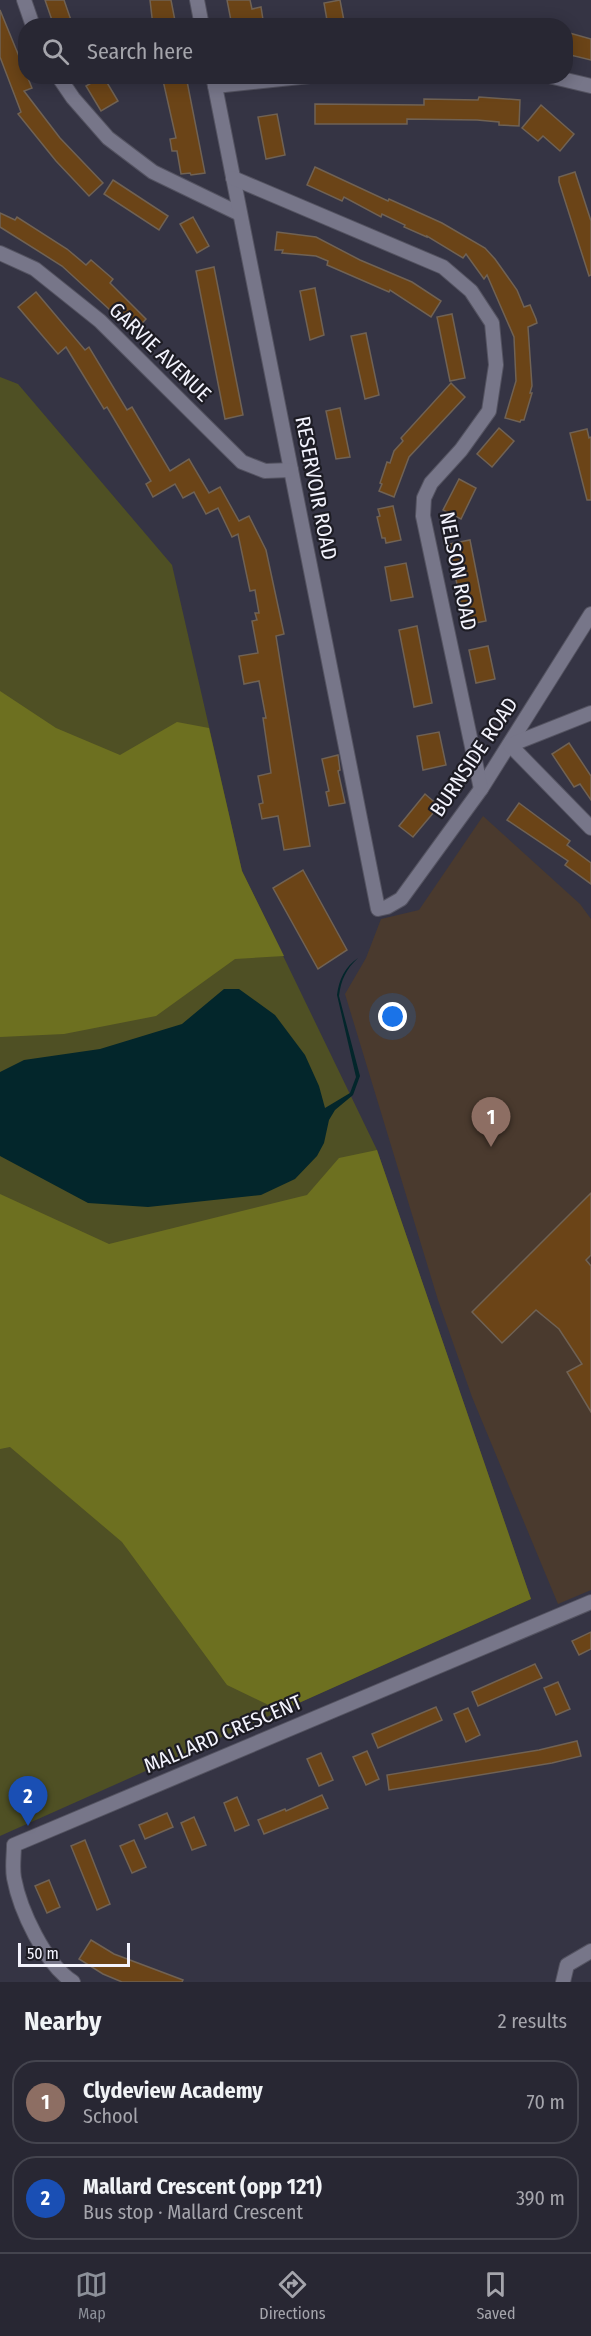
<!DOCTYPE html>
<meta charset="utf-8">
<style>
:root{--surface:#282733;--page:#302f3b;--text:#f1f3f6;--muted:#a5a5ac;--line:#44444e;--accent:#8c9099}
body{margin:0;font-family:"Fira Sans Condensed",sans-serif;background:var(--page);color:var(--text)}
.scale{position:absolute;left:18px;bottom:15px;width:112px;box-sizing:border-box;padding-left:6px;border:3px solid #f3f3fd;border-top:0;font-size:16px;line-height:21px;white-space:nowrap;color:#f3f3fd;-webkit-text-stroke:4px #1d1c24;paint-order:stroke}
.you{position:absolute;left:393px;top:1017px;width:21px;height:21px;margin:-15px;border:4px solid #fff;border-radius:50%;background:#1a73e8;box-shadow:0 0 0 9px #1a73e833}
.badge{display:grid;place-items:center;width:39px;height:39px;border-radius:50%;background:var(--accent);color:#fff;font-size:20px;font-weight:700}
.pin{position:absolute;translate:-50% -50px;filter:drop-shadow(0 2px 3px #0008)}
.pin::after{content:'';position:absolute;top:32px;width:21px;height:18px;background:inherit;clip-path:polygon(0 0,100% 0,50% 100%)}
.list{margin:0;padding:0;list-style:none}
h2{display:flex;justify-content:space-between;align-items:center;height:78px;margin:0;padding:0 24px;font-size:26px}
h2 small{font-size:20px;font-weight:400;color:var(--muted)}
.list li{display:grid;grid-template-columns:39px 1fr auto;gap:18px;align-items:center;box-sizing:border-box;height:84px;margin:0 12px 12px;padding:0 12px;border:2px solid var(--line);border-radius:24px}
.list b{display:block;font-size:22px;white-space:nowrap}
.list p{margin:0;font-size:20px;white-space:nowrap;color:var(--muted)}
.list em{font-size:20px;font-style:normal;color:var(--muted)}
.icon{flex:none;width:33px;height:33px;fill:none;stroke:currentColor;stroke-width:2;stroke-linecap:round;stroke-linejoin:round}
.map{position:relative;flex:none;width:591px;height:1982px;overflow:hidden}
.search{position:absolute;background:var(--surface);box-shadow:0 3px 15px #0003;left:18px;right:18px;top:18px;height:66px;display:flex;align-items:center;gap:15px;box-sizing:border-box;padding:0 21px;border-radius:24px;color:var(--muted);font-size:22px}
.sheet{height:270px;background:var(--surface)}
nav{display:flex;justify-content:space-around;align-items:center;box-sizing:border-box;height:84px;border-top:2px solid var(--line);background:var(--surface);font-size:16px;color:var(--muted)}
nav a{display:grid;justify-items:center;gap:3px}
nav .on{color:var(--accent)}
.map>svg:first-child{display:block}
.education{fill:#4a3a2e}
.green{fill:#4f5024}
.forest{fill:#6d7020}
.water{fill:#03262b}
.building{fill:#6b4417;stroke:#706254;stroke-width:1.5}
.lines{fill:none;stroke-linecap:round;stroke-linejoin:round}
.street-casing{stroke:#545361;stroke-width:16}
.street{stroke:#777689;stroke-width:14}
.labels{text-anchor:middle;stroke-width:4.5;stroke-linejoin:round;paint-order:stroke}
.street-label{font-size:21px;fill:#f3f3fd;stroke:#1d1c24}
</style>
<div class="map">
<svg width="591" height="1982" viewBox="0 0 591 1982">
<rect width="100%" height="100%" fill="#353444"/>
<polygon class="education" points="483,816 580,904 591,919 591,1590 558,1604 472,1397 438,1300 345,994 366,958 381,919 419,910"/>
<polygon class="green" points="0,377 18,384 172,565 242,871 377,1150 531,1599 0,1836"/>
<g class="forest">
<polygon points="0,691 56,728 120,755 177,722 209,728 242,871 284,956 235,959 156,1016 64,1034 0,1037"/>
<polygon points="377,1150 531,1599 281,1711 227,1685 122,1542 10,1447 0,1449 0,1194 109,1244 307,1195 339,1158"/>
</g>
<path class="water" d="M358,958C346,969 341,980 339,996L360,1076L353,1095L335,1110L329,1120L324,1143L317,1156L295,1179L261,1195L148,1207L88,1203L0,1156V1072L24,1060L100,1049L182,1024L224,989H239L275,1015L305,1055L319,1086L325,1108L350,1093L356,1077L337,995C339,979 345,967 358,958Z"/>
<g class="building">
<polygon points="45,0 64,0 73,26 54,26"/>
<polygon points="150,0 171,0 176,26 153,26"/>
<polygon points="227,0 250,0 252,9 261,7 264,26 232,26"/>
<polygon points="340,0 345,26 328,26 324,3"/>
<polygon points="0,10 32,88 24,91 60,138 103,183 89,196 56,161 18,114 21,112 0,57"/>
<polygon points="566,32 591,39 591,60 566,54"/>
<polygon points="103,76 118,101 101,111 86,86"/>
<polygon points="162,76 186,76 205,173 191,175 190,173 181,174 177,151 172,151 170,139 176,138"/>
<polygon points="479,97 520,100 519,126 499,125 499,122 477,120 407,119 407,124 315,124 315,104 424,105 424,99 478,100"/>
<polygon points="541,105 574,134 560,151 543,136 538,141 522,128"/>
<polygon points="277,114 285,155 266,159 258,117"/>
<polygon points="315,167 388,201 389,199 442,223 485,248 495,259 517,290 524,307 530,305 536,319 537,323 528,327 532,386 530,393 532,393 524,420 521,420 520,422 505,418 516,381 514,337 487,275 484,279 466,254 463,258 427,236 427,237 404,227 405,225 382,214 381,217 344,197 342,201 307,185"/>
<polygon points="575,172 591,221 591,275 589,276 559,182 559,177"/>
<polygon points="113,180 168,216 159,230 104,194"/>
<polygon points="0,213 15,220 17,217 67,249 86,265 91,260 113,279 110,283 146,319 134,332 62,266 0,227"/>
<polygon points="193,217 209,246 197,253 180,224"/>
<polygon points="277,232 316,237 360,260 412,282 441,301 431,317 390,290 389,292 327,265 328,261 316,256 282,253 283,250 275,250"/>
<polygon points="214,267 243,415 225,419 196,271"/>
<polygon points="315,288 324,335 310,340 300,291"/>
<polygon points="36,292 85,350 89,347 127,410 132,407 170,471 189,459 209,493 220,487 239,521 249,516 266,550 284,634 276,636 310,846 284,850 278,816 262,819 259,804 263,803 258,776 271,773 263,718 266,718 259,681 244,684 239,656 258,653 252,621 257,620 255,613 259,613 255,590 250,591 238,534 232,537 218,508 206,514 194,492 183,498 175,484 153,497 146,484 151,481 107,407 104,409 66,347 58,354 18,307"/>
<polygon points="452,314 465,378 450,381 437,317"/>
<polygon points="366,333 379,395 365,399 351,336"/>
<polygon points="451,383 465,397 409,457 394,497 379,491 382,484 380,483 387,462 390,463 394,451 403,441 401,438"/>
<polygon points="340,408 350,457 336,459 326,411"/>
<polygon points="499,428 514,441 492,467 477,454"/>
<polygon points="587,429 589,438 591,437 591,500 587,500 570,433"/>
<polygon points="459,479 476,488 461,519 443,510"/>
<polygon points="393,506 401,540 386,543 385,538 382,538 377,517 380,516 378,509"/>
<polygon points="470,540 486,621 465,625 449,544"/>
<polygon points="406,563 413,597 391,601 385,567"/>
<polygon points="417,626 432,703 414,707 399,630"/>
<polygon points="488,646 495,679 476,683 469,650"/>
<polygon points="439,732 446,765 423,770 417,736"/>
<polygon points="569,743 591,776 591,800 580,784 574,787 552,754"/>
<polygon points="338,755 340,770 338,771 345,803 329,806 326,792 329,791 322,759"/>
<polygon points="425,794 439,806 413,837 399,826"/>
<polygon points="519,803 570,841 567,845 591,863 591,884 565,865 568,861 507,820"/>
<polygon points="303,870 347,950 318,969 273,888"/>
<polygon points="591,1193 591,1255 586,1260 591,1266 591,1412 567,1372 582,1364 559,1329 536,1310 502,1343 472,1312"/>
<polygon points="591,1632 591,1649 579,1655 572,1641"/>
<polygon points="535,1664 542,1678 478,1706 472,1692"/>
<polygon points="558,1682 570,1709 556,1715 544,1688"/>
<polygon points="436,1707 442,1720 378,1748 372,1734"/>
<polygon points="468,1708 480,1735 466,1742 454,1714"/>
<polygon points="577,1741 581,1756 552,1763 389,1790 387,1775 539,1750"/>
<polygon points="367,1751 379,1779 366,1785 353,1757"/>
<polygon points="321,1753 333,1780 319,1786 307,1759"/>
<polygon points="322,1795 328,1808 264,1834 258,1820 285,1809 286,1811"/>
<polygon points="237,1797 249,1825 235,1831 224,1803"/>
<polygon points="167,1813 173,1827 145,1839 139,1825"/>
<polygon points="194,1817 206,1845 192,1850 181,1823"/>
<polygon points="85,1840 110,1904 97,1910 71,1846"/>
<polygon points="134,1840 146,1867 132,1873 120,1846"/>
<polygon points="49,1880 60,1907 47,1913 35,1886"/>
<polygon points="91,1940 114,1954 183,1980 182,1982 122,1982 103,1974 79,1959"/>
</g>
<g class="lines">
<g class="street-casing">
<g id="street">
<polyline points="24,0 33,26"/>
<polyline points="197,0 202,26"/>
<polyline points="58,76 73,98 108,138 153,172 240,214"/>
<polyline points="213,76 378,909 387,907 401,899 481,789 591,614"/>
<polyline points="549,76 591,86"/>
<polyline points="215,86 310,76"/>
<polyline points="233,178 443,267 471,291 492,323 496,365 489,411 461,450 431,483 424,498 423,516 481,789"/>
<polyline points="0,253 35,269 100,321 242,462 265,471 291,470"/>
<polyline points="591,713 510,745 591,828"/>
<path d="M73,1982C45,1964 20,1910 14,1878C12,1867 14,1855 14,1845L591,1602"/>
<polyline points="563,1982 567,1965 591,1951"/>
</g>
</g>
<use href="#street" class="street"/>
</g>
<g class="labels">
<g class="street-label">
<text transform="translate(160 352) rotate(44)" y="7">GARVIE AVENUE</text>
<text transform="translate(316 488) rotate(79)" y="7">RESERVOIR ROAD</text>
<text transform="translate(458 571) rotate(79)" y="7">NELSON ROAD</text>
<text transform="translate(474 757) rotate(-56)" y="7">BURNSIDE ROAD</text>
<text transform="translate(223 1734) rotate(-23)" y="7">MALLARD CRESCENT</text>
</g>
</g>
</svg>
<div class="scale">50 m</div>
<div class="you"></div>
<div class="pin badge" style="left:491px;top:1147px;background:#8d6e63">1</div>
<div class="pin badge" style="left:28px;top:1826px;background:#1a4fb4">2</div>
<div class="search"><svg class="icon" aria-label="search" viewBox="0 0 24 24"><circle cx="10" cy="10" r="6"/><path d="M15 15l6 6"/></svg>Search here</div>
</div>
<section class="sheet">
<h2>Nearby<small>2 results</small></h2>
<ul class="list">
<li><span class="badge" style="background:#8d6e63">1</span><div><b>Clydeview Academy</b><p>School</p></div><em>70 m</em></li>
<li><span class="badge" style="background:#1a4fb4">2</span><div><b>Mallard Crescent (opp 121)</b><p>Bus stop · Mallard Crescent</p></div><em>390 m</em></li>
</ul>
</section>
<nav>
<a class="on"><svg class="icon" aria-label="map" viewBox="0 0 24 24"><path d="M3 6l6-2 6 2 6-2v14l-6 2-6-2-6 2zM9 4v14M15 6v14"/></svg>Map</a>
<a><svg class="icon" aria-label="directions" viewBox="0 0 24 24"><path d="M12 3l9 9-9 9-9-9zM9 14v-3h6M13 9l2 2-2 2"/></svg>Directions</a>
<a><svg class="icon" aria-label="saved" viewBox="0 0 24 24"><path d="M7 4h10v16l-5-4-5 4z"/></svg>Saved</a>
</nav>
